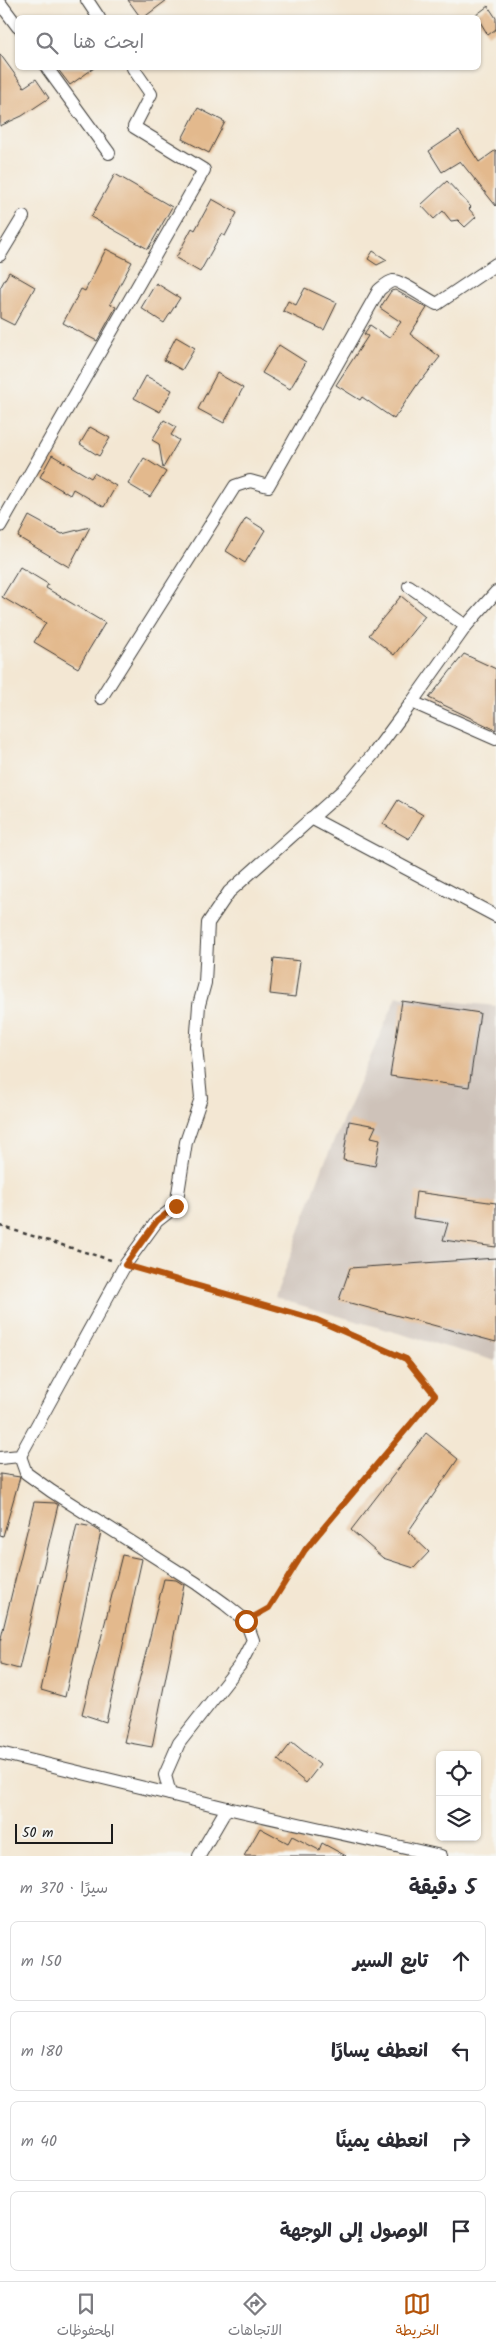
<!DOCTYPE html>
<html lang="ar">
<meta charset="utf-8">
<style>
:root{--surface:#fff;--page:#f7f7f7;--text:#2b2b33;--muted:#7c7c81;--line:#e1e1e2;--accent:#b45309}
body{margin:0;font-family:Kalam,"Playpen Sans Arabic",sans-serif;background:var(--page);color:var(--text);direction:rtl}
.controls{position:absolute;right:15px;bottom:15px;display:grid;overflow:hidden;border-radius:8px;box-shadow:0 1px 4px #0004}
.controls button{width:45px;height:45px;display:grid;place-items:center;padding:0;border:0;border-bottom:1px solid var(--line);background:var(--surface);color:var(--text);font:25px sans-serif}
.scale{position:absolute;left:15px;bottom:12px;width:98px;box-sizing:border-box;padding-left:5px;border:2px solid #1c1c1c;border-top:0;font-size:14px;line-height:18px;white-space:nowrap;color:#1c1c1c;-webkit-text-stroke:4px #f6f6f2;paint-order:stroke}
.stop{position:absolute;width:15px;height:15px;margin:-11px;border:4px solid #b45309;border-radius:50%;background:#fff}
.stop.end{background:#b45309;border-color:#fff;box-shadow:0 1px 5px #0008}
.list{margin:0;padding:0;list-style:none}
h2{display:flex;justify-content:space-between;align-items:center;height:65px;margin:0;padding:0 20px;font-size:21px}
h2 small{font-size:16px;font-weight:400;color:var(--muted)}
.list li{display:grid;grid-template-columns:32px 1fr auto;gap:15px;align-items:center;box-sizing:border-box;height:80px;margin:0 10px 10px;padding:0 10px;border:1px solid var(--line);border-radius:8px}
.list b{display:block;font-size:19px;white-space:nowrap}
.list em{font-size:16px;font-style:normal;color:var(--muted)}
.icon{flex:none;width:28px;height:28px;fill:none;stroke:currentColor;stroke-width:2;stroke-linecap:round;stroke-linejoin:round}
.map{position:relative;flex:none;width:496px;height:1856px;overflow:hidden;direction:ltr}
.search{position:absolute;background:var(--surface);box-shadow:0 1px 4px #0004;left:15px;right:15px;top:15px;height:55px;display:flex;align-items:center;gap:12px;box-sizing:border-box;padding:0 18px;border-radius:8px;color:var(--muted);font-size:19px}
.sheet{height:425px;background:var(--surface)}
nav{display:flex;justify-content:space-around;align-items:center;box-sizing:border-box;height:70px;border-top:1px solid var(--line);background:var(--surface);font-size:14px;color:var(--muted)}
nav a{display:grid;justify-items:center;gap:2px}
nav .on{color:var(--accent)}
.map>svg:first-child{display:block}
.industrial{fill:#cec2b9}
.building{fill:#e3b98d}
.lines{fill:none;stroke-linecap:round;stroke-linejoin:round}
.minor-casing{stroke:#3c3a37;stroke-width:14}
.path{stroke:#3c3a37;stroke-width:2.5;stroke-dasharray:4 4;stroke-linecap:butt}
.minor{stroke:#fff;stroke-width:12}
.route{stroke:#b45309;stroke-width:6}
</style>
<div class="map">
<svg width="496" height="1856" viewBox="0 0 496 1856">
<rect width="100%" height="100%" fill="#f6f6f2"/>
<filter id="ink" filterUnits="userSpaceOnUse"><feTurbulence type="fractalNoise" baseFrequency=".02" numOctaves="2"/><feDisplacementMap in="SourceGraphic" scale="10" xChannelSelector="R" yChannelSelector="G"/><feConvolveMatrix kernelMatrix="1 2 1 2 8 2 1 2 1" color-interpolation-filters="sRGB"/></filter>
<filter id="wash" filterUnits="userSpaceOnUse"><feTurbulence type="fractalNoise" baseFrequency=".0096" numOctaves="4" result="noise"/><feDisplacementMap in="SourceGraphic" scale="20" xChannelSelector="R" yChannelSelector="G"/><feGaussianBlur stdDeviation="1.12" result="paint"/><feColorMatrix in="noise" values="0 0 0 0 0 0 0 0 0 0 0 0 0 0 0 0 0 1.4 0 .05"/><feComposite in="paint" operator="in"/></filter>
<g filter="url(#wash)">
<rect width="100%" height="100%" fill="#f3e7d3"/>
<polygon class="industrial" points="397,996 496,1006 496,1361 275,1298 323,1166"/>
<g id="blocks">
<g class="building">
<polygon points="128,0 167,0 143,18 141,18"/>
<polygon points="488,6 496,18 496,29 488,35 476,15"/>
<polygon points="0,54 24,87 36,79 49,98 22,116 0,126"/>
<polygon points="57,68 94,68 70,85"/>
<polygon points="198,108 225,122 209,153 182,139"/>
<polygon points="459,131 479,162 496,150 496,206 460,161 442,172 429,151"/>
<polygon points="115,174 172,207 148,249 91,217"/>
<polygon points="447,181 471,207 469,209 476,217 465,227 458,220 451,221 443,211 434,219 421,205"/>
<polygon points="212,199 237,213 225,236 221,234 200,272 176,258 192,228 195,230"/>
<polygon points="106,249 132,262 110,304 116,307 97,341 63,323 81,289 85,291"/>
<polygon points="373,251 387,260 377,265 368,259"/>
<polygon points="9,272 35,287 14,325 0,318 0,288"/>
<polygon points="156,283 180,298 164,323 141,308"/>
<polygon points="305,288 337,303 324,330 283,311 288,301 296,305"/>
<polygon points="395,290 427,308 410,334 440,357 422,380 421,379 394,419 362,397 360,400 336,385 368,336 364,334 370,325 389,338 401,322 380,308 391,291"/>
<polygon points="176,337 195,348 182,370 164,360"/>
<polygon points="279,345 306,362 290,389 262,373"/>
<polygon points="217,373 243,388 224,423 198,409"/>
<polygon points="146,376 172,390 160,412 134,398"/>
<polygon points="164,420 176,427 171,435 179,440 163,468 159,444 152,440"/>
<polygon points="90,427 110,438 99,456 80,444"/>
<polygon points="52,455 91,478 94,473 116,486 104,507 73,489 70,495 40,477"/>
<polygon points="144,458 166,472 150,497 128,484"/>
<polygon points="29,516 62,534 90,527 69,567 18,537"/>
<polygon points="246,518 265,530 245,563 226,551"/>
<polygon points="20,567 48,584 46,588 105,623 78,668 34,642 46,623 2,597"/>
<polygon points="401,596 425,616 394,655 369,635"/>
<polygon points="464,654 496,669 496,730 429,698"/>
<polygon points="398,800 423,815 409,839 383,824"/>
<polygon points="274,958 300,961 295,997 270,994"/>
<polygon points="402,1001 480,1013 469,1087 390,1076"/>
<polygon points="349,1121 376,1126 371,1137 380,1139 375,1166 343,1160"/>
<polygon points="416,1192 496,1203 496,1247 443,1240 448,1223 413,1218"/>
<polygon points="496,1258 496,1342 339,1300 350,1268"/>
<polygon points="426,1433 458,1459 408,1532 429,1552 414,1568 383,1558 351,1530"/>
<polygon points="0,1474 20,1477 3,1536 0,1535"/>
<polygon points="34,1502 55,1503 58,1505 19,1669 0,1664 0,1642"/>
<polygon points="77,1524 93,1527 101,1532 65,1697 41,1690"/>
<polygon points="122,1555 142,1559 106,1722 82,1714"/>
<polygon points="164,1579 176,1580 184,1585 152,1747 124,1742"/>
<polygon points="292,1742 320,1765 306,1783 278,1760"/>
<polygon points="260,1828 288,1843 292,1836 319,1850 322,1843 346,1856 244,1856"/>
</g>
</g>
</g>
<g filter="url(#ink)">
<use href="#blocks" fill-opacity="0" stroke="#3c3a37" stroke-width="1"/>
<g class="lines">
<g class="minor-casing">
<g id="minor">
<polyline points="87,0 99,18"/>
<polyline points="0,3 18,27"/>
<polyline points="47,68 109,153"/>
<polyline points="0,255 23,217"/>
<polyline points="0,526 204,170 134,127 151,94 133,68"/>
<polyline points="409,586 466,626"/>
<path d="M101,698L235,486L250,481L268,486L379,290C383,287 388,282 393,281C400,280 428,300 437,304L496,264"/>
<polyline points="412,702 466,626 496,592"/>
<polyline points="311,818 496,916"/>
<polyline points="20,1456 26,1473 51,1491 196,1583 225,1604 246,1621 253,1640 240,1665 179,1743 165,1775 170,1794"/>
<polyline points="0,1458 20,1456 125,1265 157,1221 176,1206 186,1142 201,1098 196,1046 199,1005 205,983 208,923 229,892 342,791 375,752 412,702 496,739"/>
<polyline points="0,1753 227,1808 441,1856"/>
<polyline points="199,1856 227,1808"/>
</g>
</g>
<g class="path">
<polyline points="0,1226 114,1261"/>
<polyline points="139,1269 317,1320 407,1359 435,1395 305,1550 269,1608 257,1615"/>
</g>
<use href="#minor" class="minor"/>
</g>
</g>
<g class="lines" filter="url(#ink)">
<polyline class="route" points="176,1206 157,1221 125,1265 317,1320 406,1359 435,1395 305,1550 269,1608 246,1621"/>
</g>
</svg>
<div class="controls">
<button><svg class="icon" aria-label="locate" viewBox="0 0 24 24"><circle cx="12" cy="12" r="6"/><path d="M12 2v4M12 18v4M2 12h4M18 12h4"/></svg></button>
<button><svg class="icon" aria-label="layers" viewBox="0 0 24 24"><path d="M12 4l9 5-9 5-9-5zM3 14l9 5 9-5"/></svg></button>
</div>
<div class="scale">50 m</div>
<div class="stop" style="left:246px;top:1621px"></div>
<div class="stop end" style="left:176px;top:1206px"></div>
<div class="search"><svg class="icon" aria-label="search" viewBox="0 0 24 24"><circle cx="10" cy="10" r="6"/><path d="M15 15l6 6"/></svg>ابحث هنا</div>
</div>
<section class="sheet">
<h2>5 دقيقة<small>سيرًا · 370 m</small></h2>
<ul class="list">
<li><svg class="icon" aria-label="ahead" viewBox="0 0 24 24"><path d="M12 20V5M6 11l6-6 6 6"/></svg><div><b>تابع السير</b></div><em>150 m</em></li>
<li><svg class="icon" aria-label="left" viewBox="0 0 24 24"><path d="M17 20v-9H6M10 6l-5 5 5 5"/></svg><div><b>انعطف يسارًا</b></div><em>180 m</em></li>
<li><svg class="icon" aria-label="right" viewBox="0 0 24 24"><path d="M7 20v-9h11M14 6l5 5-5 5"/></svg><div><b>انعطف يمينًا</b></div><em>40 m</em></li>
<li><svg class="icon" aria-label="arrive" viewBox="0 0 24 24"><path d="M6 21V4h12l-3 4 3 4H6"/></svg><div><b>الوصول إلى الوجهة</b></div></li>
</ul>
</section>
<nav>
<a class="on"><svg class="icon" aria-label="map" viewBox="0 0 24 24"><path d="M3 6l6-2 6 2 6-2v14l-6 2-6-2-6 2zM9 4v14M15 6v14"/></svg>الخريطة</a>
<a><svg class="icon" aria-label="directions" viewBox="0 0 24 24"><path d="M12 3l9 9-9 9-9-9zM9 14v-3h6M13 9l2 2-2 2"/></svg>الاتجاهات</a>
<a><svg class="icon" aria-label="saved" viewBox="0 0 24 24"><path d="M7 4h10v16l-5-4-5 4z"/></svg>المحفوظات</a>
</nav>
